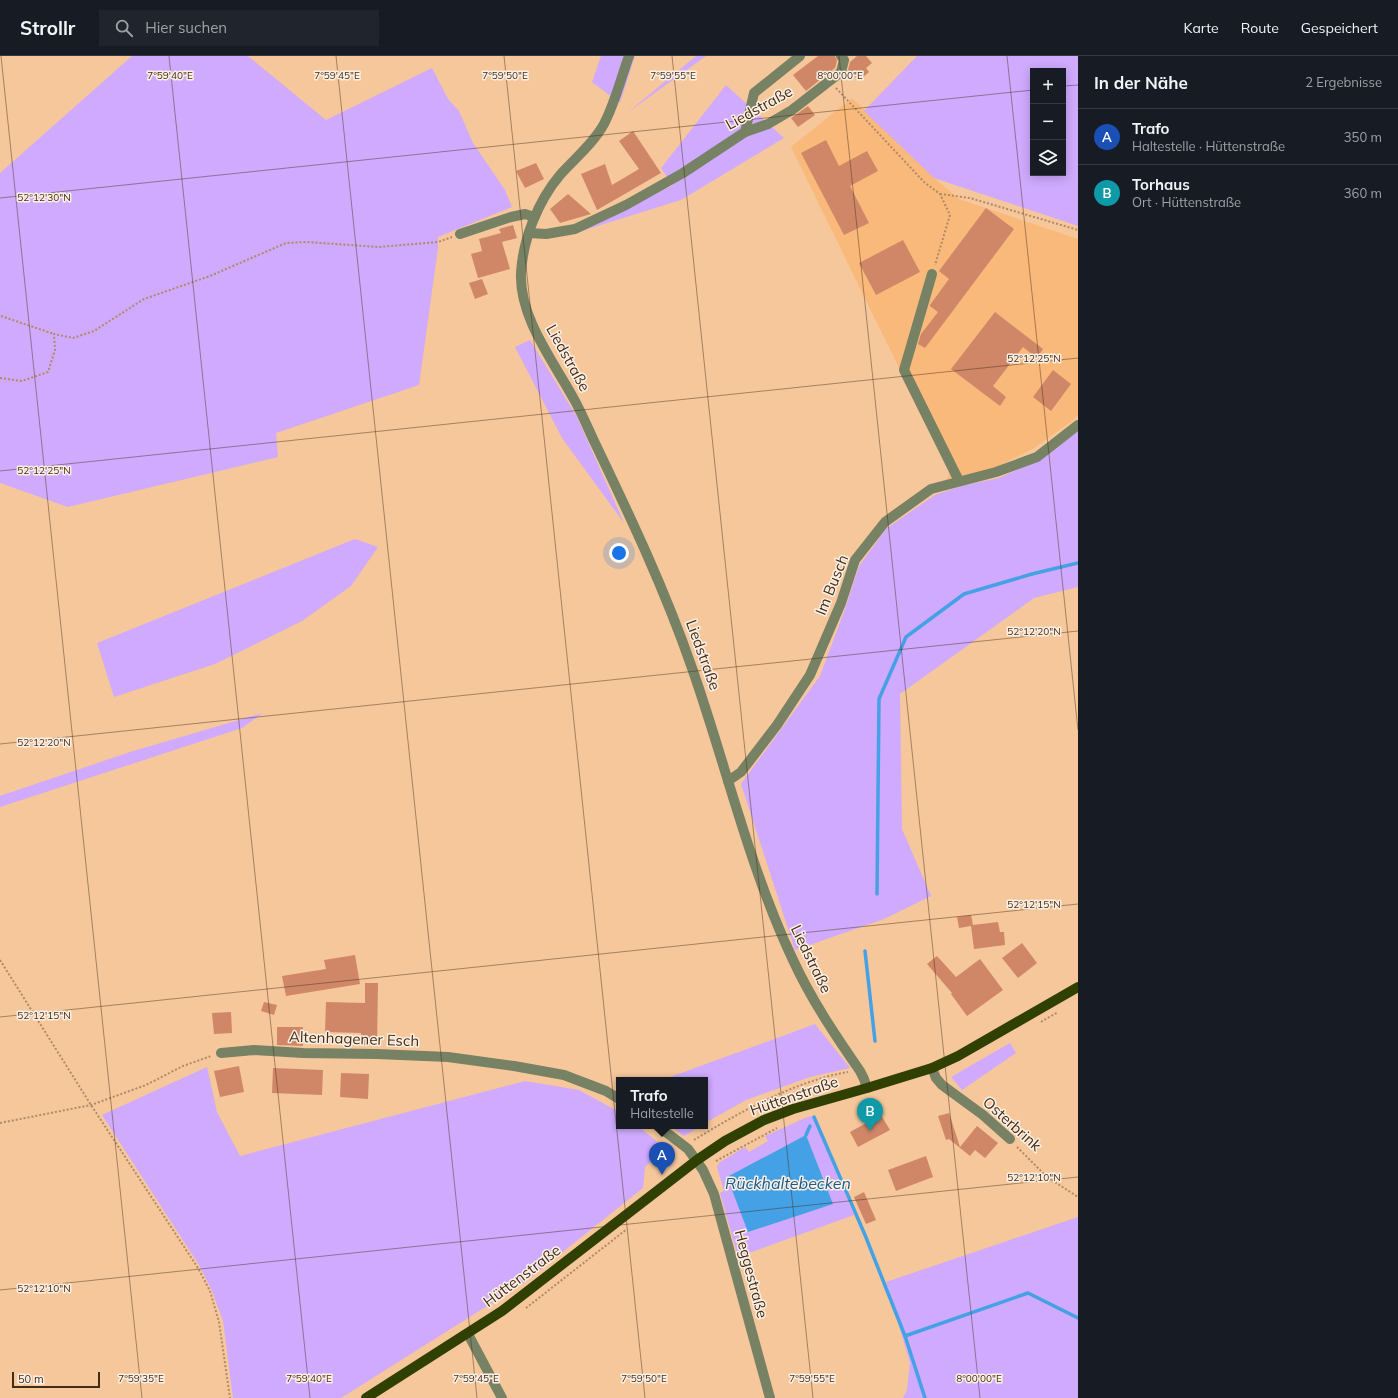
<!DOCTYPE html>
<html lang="de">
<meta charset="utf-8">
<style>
:root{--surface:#171b24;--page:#20242c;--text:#f1f3f6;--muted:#9ea1a6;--line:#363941;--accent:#8eb1ca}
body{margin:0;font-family:Mulish,sans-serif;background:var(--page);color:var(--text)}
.controls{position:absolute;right:12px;top:12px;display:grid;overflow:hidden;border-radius:0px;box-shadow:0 2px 10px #0003}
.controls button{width:36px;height:36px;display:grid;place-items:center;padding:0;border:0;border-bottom:1px solid var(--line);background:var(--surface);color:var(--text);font:20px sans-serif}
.scale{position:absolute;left:12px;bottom:10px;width:88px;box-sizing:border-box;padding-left:4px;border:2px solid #432c15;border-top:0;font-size:11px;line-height:14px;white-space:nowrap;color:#432c15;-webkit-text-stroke:3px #fcf0e5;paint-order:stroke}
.you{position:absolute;left:619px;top:497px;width:14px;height:14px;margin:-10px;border:3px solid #fff;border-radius:50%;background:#1a73e8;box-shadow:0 0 0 6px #1a73e833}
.badge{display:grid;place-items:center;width:26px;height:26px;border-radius:50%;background:var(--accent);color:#fff;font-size:13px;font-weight:700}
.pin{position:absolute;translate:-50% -33px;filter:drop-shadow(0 1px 2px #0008)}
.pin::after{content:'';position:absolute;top:21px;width:14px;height:12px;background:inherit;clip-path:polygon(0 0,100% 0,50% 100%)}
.popup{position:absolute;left:616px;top:1021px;width:92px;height:52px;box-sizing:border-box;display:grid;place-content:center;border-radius:0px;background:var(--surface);filter:drop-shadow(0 1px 3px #0005);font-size:13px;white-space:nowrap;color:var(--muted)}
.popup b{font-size:15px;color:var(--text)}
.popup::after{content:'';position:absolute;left:50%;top:100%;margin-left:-8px;border:8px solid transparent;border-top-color:var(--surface)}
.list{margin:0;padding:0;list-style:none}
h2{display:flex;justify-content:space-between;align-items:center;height:52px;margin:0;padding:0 16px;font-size:17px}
h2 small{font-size:13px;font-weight:400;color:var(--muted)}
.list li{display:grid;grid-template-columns:26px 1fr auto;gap:12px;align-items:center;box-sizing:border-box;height:56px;padding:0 16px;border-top:1px solid var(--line)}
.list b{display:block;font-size:15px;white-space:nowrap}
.list p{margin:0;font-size:13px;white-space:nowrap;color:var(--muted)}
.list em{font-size:13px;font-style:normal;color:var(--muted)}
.icon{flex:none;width:22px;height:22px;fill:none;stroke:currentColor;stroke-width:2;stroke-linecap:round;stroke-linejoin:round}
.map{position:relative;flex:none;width:1078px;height:1342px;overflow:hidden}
header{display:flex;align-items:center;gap:24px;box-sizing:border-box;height:56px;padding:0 20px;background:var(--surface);border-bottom:1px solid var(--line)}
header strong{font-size:19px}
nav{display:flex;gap:22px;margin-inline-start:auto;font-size:14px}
.search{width:280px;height:36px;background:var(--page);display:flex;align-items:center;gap:10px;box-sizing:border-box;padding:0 14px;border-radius:0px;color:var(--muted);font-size:15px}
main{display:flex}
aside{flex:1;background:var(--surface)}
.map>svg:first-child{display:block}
.built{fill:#f9b97b}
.green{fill:#cfaafe;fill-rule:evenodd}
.water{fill:#45a1e6}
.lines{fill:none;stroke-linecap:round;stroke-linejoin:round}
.stream{stroke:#45a1e6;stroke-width:3.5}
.building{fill:#cf8768}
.path{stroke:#af8a66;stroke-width:2;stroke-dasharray:2 2;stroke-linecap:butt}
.minor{stroke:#778164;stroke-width:10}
.major{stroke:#304002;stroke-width:10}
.ticks{fill:none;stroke:#432c15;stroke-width:1;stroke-opacity:0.45}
.labels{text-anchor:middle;stroke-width:3;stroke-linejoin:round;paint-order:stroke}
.street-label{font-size:15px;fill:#432c15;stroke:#fcf0e5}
.water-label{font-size:16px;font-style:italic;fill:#195a88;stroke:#fcf0e5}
.ticks-label{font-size:10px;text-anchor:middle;fill:#432c15;stroke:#fcf0e5;stroke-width:3;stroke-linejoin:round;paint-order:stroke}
</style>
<header>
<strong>Strollr</strong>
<div class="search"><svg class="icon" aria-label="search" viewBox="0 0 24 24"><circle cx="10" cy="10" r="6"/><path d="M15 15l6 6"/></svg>Hier suchen</div>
<nav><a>Karte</a><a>Route</a><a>Gespeichert</a></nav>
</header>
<main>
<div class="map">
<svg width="1078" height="1342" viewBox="0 0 1078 1342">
<rect width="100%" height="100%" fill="#f6c79b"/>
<polygon class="built" points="852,42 934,122 959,143 1078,183 1078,359 1072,365 1033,393 994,412 945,425 949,420 948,412 791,91"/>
<g class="green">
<polygon points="132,0 248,0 326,64 432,12 448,43 459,55 473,87 505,134 512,151 438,181 438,192 419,329 276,377 278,401 68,451 0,427 0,117"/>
<polygon points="601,0 635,0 620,47 592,26"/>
<polygon points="696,0 706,0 627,57"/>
<path d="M917,0H1078V170L934,122L864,55ZM1033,15H1063V117H1033Z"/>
<polygon points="726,29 784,82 681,144 575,177 673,129 661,112"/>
<polygon points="530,284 577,361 624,467 562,382 515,291"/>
<polygon points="1078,373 1078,531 1034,542 900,638 902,773 931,840 884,863 795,894 741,728 820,620 845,553 859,510 887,472 935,439 961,430 999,422 1040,403"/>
<polygon points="355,483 378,491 351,530 302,565 215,608 114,641 97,587"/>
<polygon points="263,657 242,672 0,751 0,740 130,696"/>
<polygon points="815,968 850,1012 810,1021 746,1044 705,1067 705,1024 662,1024"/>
<polygon points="1010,987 1016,997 962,1034 951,1021"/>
<polygon points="207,1011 217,1056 240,1100 525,1025 579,1034 619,1056 619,1070 638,1070 666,1093 645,1111 643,1132 525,1226 341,1342 233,1342 223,1265 212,1235 199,1209 102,1059"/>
<polygon points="812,1060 854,1159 738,1201 720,1137 724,1135 717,1111 720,1106 745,1091 749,1096 768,1085 765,1080 805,1062"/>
<polygon points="670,1070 701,1070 684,1080"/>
<polygon points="1078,1161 1078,1342 903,1342 907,1334 910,1307 886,1226"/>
</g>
<polygon class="water" points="806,1079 833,1148 748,1176 727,1121"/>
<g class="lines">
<g class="stream">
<polyline points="877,838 879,643 906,581 964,538 1032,518 1078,507"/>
<polyline points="865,895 875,985"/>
<polyline points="814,1061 865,1179 905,1280 925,1342"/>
<polyline points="806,1079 810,1070"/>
<polyline points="905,1280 1028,1237 1078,1262"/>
</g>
</g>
<g class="building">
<polygon points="818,0 835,0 837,5 835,12 806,35 793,19"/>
<polygon points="857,0 866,0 872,7 866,12 869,16 862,22 859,19 856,22 848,14 850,6"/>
<polygon points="808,50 815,59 798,71 791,62"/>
<polygon points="633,75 661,117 597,154 581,118 605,108 612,129 639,113 619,85"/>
<polygon points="826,84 839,110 867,95 878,115 850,130 869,167 844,179 801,97"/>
<polygon points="536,107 544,123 525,132 516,115"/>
<polygon points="568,138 591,158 560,167 550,153"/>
<polygon points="986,152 1014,173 925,292 918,288 921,278 938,256 930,250 930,249 949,223 939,215"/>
<polygon points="513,169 517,182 502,186 510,213 478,222 471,198 482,195 479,183 501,177 499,173"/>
<polygon points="903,184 920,216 876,239 859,207"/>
<polygon points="482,223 488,238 475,243 469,227"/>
<polygon points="995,256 1043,293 1037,302 1023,291 993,330 1006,341 1000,350 951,313"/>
<polygon points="1053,314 1071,328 1051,355 1033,341"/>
<polygon points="971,859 973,869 998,866 1000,876 1004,876 1005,889 974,893 971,870 959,872 957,861"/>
<polygon points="1022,887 1037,907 1018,922 1002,902"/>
<polygon points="355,899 360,928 286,940 282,920 326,913 324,904"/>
<polygon points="937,900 956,921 980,903 1003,934 967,960 951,938 952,937 927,908"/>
<polygon points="365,927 378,927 377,989 361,989 361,977 325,976 326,946 365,947"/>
<polygon points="264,946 277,949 274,959 261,955"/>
<polygon points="231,956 232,977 214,978 212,957"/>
<polygon points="277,971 303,971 303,990 277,989"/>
<polygon points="239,1010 244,1036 220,1041 214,1015"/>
<polygon points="273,1012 323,1014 322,1039 272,1037"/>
<polygon points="341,1017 369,1018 368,1043 340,1041"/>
<polygon points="949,1057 960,1091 977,1070 998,1087 985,1102 975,1094 970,1100 949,1083 946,1084 938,1060"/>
<polygon points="881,1059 890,1074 858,1091 850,1076"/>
<polygon points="926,1100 933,1121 896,1135 888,1114"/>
<polygon points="864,1136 876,1164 866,1168 854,1141"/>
</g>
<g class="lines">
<g class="path">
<polyline points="836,32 924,126 940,138 950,159 935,209"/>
<polyline points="940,138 970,142 1078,174"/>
<polyline points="1,260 54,278"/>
<polyline points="0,322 22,325 48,316 55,294 54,278 73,282 94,275 144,243 210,220 286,187 307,186 378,191 438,186 452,181"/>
<polyline points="0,904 91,1049 198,1212 210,1235 219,1266 230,1342"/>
<polyline points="1041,966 1058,956"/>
<polyline points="0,1067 91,1049 146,1029 183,1010 211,1000"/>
<path d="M694,1084C740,1056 795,1025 848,1016"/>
<polyline points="1017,1091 1047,1121 1078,1141"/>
<polyline points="716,1105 777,1072"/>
<polyline points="526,1252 627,1173"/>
</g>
<g class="minor">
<path d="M629,0C621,22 615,47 604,68C593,88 574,103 560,119C538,145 523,183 521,217C519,262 554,306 575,345C582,358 588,372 594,385C630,460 665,534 692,612C726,709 749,811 793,904C811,943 835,979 860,1015L864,1023L867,1032"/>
<polyline points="745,76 754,37 800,0"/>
<polyline points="529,177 546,178 575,173 626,149 683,117 745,76 768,68 792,54 841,16 844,4 841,0"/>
<polyline points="460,178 511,161 525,158 534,161"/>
<polyline points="932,218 904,314 959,425"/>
<polyline points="728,725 741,716 777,669 810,619 841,547 855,504 885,466 931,433 996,416 1037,401 1078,369"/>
<polyline points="221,997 254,994 303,997 377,998 448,1001 514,1010 564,1019 606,1035 619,1043"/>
<polyline points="932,1012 936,1022 942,1029 983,1059 1010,1083"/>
<polyline points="658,1070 688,1093 703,1114 714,1138 770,1342"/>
<polyline points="468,1278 502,1342"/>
</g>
<polyline class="major" points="366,1342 502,1255 697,1104 725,1085 764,1064 793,1053 867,1032 932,1012 958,1000 1078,931"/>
</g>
<path class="ticks" d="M1,0L142,1342M169,0L310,1342M336,0L477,1342M504,0L645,1342M672,0L813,1342M839,0L980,1342M1007,0L1078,674M1063,30L1078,29M0,142L1033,34M0,415L1078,302M0,688L1078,575M0,961L1078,848M0,1234L1078,1121"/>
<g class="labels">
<g class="street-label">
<text transform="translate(759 52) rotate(-29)" y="5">Liedstraße</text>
<text transform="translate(568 302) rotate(61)" y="5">Liedstraße</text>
<text transform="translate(832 529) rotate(-68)" y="5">Im Busch</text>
<text transform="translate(703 599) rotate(70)" y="5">Liedstraße</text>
<text transform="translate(811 903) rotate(64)" y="5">Liedstraße</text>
<text transform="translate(354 983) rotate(2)" y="5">Altenhagener Esch</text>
<text transform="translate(794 1040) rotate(-19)" y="5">Hüttenstraße</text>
<text transform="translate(1012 1068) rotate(42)" y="5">Osterbrink</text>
<text transform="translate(751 1218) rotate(75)" y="5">Heggestraße</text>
<text transform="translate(522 1220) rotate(-37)" y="5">Hüttenstraße</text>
</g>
<g class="water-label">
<text x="788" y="1133">Rückhaltebecken</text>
</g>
</g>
<g class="ticks-label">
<text x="170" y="23">7°59'40"E</text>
<text x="337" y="23">7°59'45"E</text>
<text x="505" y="23">7°59'50"E</text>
<text x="673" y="23">7°59'55"E</text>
<text x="840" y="23">8°00'00"E</text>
<text x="44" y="145">52°12'30"N</text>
<text x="1034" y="306">52°12'25"N</text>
<text x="44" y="418">52°12'25"N</text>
<text x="1034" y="579">52°12'20"N</text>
<text x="44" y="690">52°12'20"N</text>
<text x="1034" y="852">52°12'15"N</text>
<text x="44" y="963">52°12'15"N</text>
<text x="1034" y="1125">52°12'10"N</text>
<text x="44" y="1236">52°12'10"N</text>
<text x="141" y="1326">7°59'35"E</text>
<text x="309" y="1326">7°59'40"E</text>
<text x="476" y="1326">7°59'45"E</text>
<text x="644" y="1326">7°59'50"E</text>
<text x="812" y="1326">7°59'55"E</text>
<text x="979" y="1326">8°00'00"E</text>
</g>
</svg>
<div class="controls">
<button>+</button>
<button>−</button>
<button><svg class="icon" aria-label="layers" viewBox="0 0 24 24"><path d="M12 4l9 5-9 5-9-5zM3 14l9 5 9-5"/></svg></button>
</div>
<div class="scale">50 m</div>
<div class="you"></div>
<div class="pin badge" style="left:662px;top:1119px;background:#1a4fb4">A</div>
<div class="popup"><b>Trafo</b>Haltestelle</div>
<div class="pin badge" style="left:870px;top:1075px;background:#0f9aa8">B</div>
</div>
<aside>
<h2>In der Nähe<small>2 Ergebnisse</small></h2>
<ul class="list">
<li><span class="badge" style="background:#1a4fb4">A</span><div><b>Trafo</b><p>Haltestelle · Hüttenstraße</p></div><em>350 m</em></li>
<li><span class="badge" style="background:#0f9aa8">B</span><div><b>Torhaus</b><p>Ort · Hüttenstraße</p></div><em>360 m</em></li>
</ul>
</aside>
</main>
